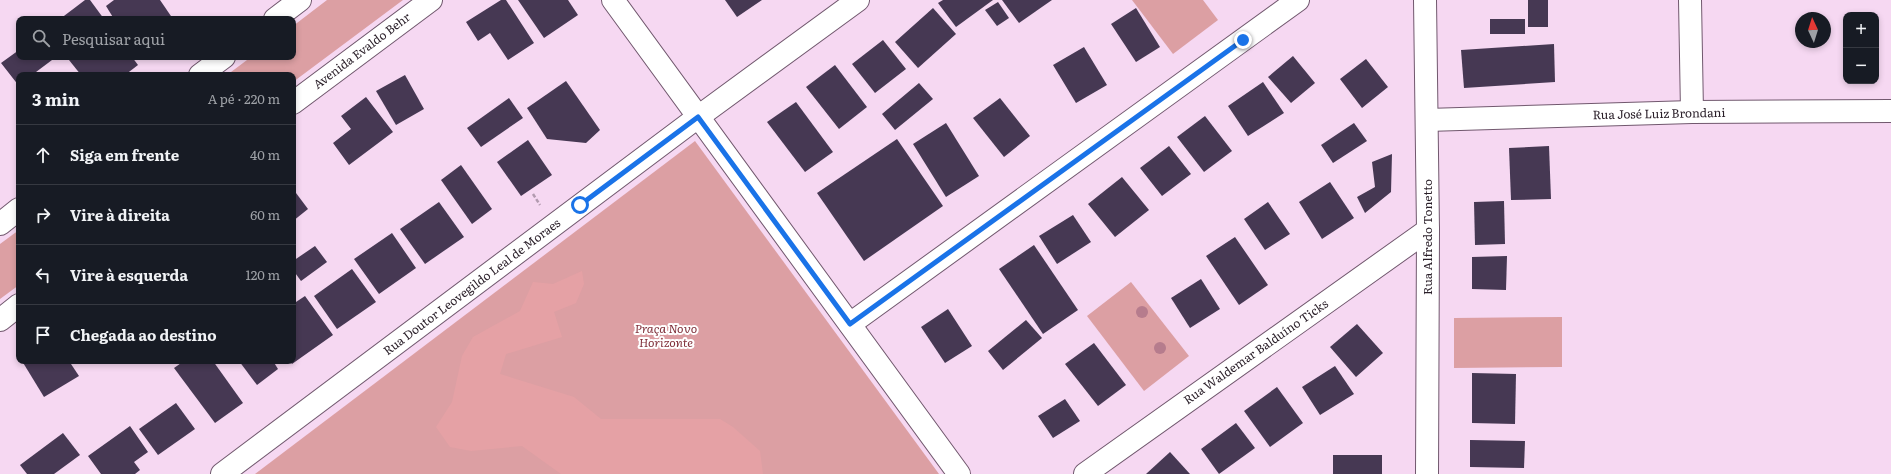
<!DOCTYPE html>
<html lang="pt">
<meta charset="utf-8">
<style>
:root{--surface:#171b24;--page:#20242c;--text:#f1f3f6;--muted:#9ea1a6;--line:#363941}
body{margin:0;font-family:Literata,serif;background:var(--page);color:var(--text)}
.controls{position:absolute;right:12px;top:12px;display:grid;overflow:hidden;border-radius:8px;box-shadow:0 2px 6px #0003}
.controls button{width:36px;height:36px;display:grid;place-items:center;padding:0;border:0;border-bottom:1px solid var(--line);background:var(--surface);color:var(--text);font:20px sans-serif}
.compass{position:absolute;left:1795px;top:12px;width:36px;height:36px;border-radius:50%;background:var(--surface);box-shadow:0 2px 6px #0003;rotate:356deg}
.stop{position:absolute;width:12px;height:12px;margin:-9px;border:3px solid #1a73e8;border-radius:50%;background:#fff}
.stop.end{background:#1a73e8;border-color:#fff;box-shadow:0 1px 4px #0008}
.list{margin:0;padding:0;list-style:none}
h2{display:flex;justify-content:space-between;align-items:center;height:52px;margin:0;padding:0 16px;font-size:17px}
h2 small{font-size:13px;font-weight:400;color:var(--muted)}
.list li{display:grid;grid-template-columns:26px 1fr auto;gap:12px;align-items:center;box-sizing:border-box;height:60px;padding:0 16px;border-top:1px solid var(--line)}
.list b{display:block;font-size:15px;white-space:nowrap}
.list em{font-size:13px;font-style:normal;color:var(--muted)}
.icon{flex:none;width:22px;height:22px;fill:none;stroke:currentColor;stroke-width:2;stroke-linecap:round;stroke-linejoin:round}
.map{position:relative;flex:none;width:1891px;height:474px;overflow:hidden}
.search{position:absolute;background:var(--surface);box-shadow:0 2px 6px #0003;left:16px;top:16px;width:280px;height:44px;display:flex;align-items:center;gap:10px;box-sizing:border-box;padding:0 14px;border-radius:8px;color:var(--muted);font-size:15px}
.panel{position:absolute;background:var(--surface);box-shadow:0 2px 6px #0003;left:16px;top:72px;width:280px;height:292px;border-radius:8px}
.map>svg:first-child{display:block}
.green{fill:#dc9fa3}
.forest{fill:#e5a1a5}
.building{fill:#463853}
.lines{fill:none;stroke-linecap:round;stroke-linejoin:round}
.minor-casing{stroke:#71586e;stroke-width:24}
.path{stroke:#b29aaf;stroke-width:2.5;stroke-dasharray:4 2;stroke-linecap:butt}
.minor{stroke:#fff;stroke-width:22}
.tree{fill:#b67c8d}
.route{stroke:#1a73e8;stroke-width:5}
.labels{text-anchor:middle;stroke-width:4;stroke-linejoin:round;paint-order:stroke}
.street-label{font-size:12px;fill:#291e28;stroke:#fff}
.park-label{font-size:12px;font-style:italic;fill:#81313b;stroke:#fff}
</style>
<div class="map">
<svg width="1891" height="474" viewBox="0 0 1891 474">
<rect width="100%" height="100%" fill="#f6d8f2"/>
<g class="green">
<polygon points="327,0 403,0 293,82 293,75 227,75 251,57 293,57 293,26"/>
<polygon points="1132,0 1203,0 1218,20 1173,54"/>
<polygon points="695,141 939,474 255,474"/>
<polygon points="19,230 19,285 0,299 0,244"/>
<polygon points="1131,282 1189,356 1144,391 1087,316"/>
<polygon points="1562,317 1562,367 1454,368 1454,318"/>
</g>
<polygon class="forest" points="582,271 584,284 576,303 554,312 562,337 506,354 500,374 574,397 601,419 720,419 733,427 760,451 763,474 561,474 522,446 471,451 450,447 436,427 452,402 462,356 473,337 520,311 533,282 553,284"/>
<g class="building">
<polygon points="85,0 90,0 104,19 60,19"/>
<polygon points="114,0 160,0 173,19 114,19 106,6"/>
<polygon points="501,0 506,0 534,43 508,60 490,33 478,41 466,22"/>
<polygon points="518,0 568,0 578,15 544,38"/>
<polygon points="725,0 762,0 737,17"/>
<polygon points="943,0 993,0 956,27 938,3"/>
<polygon points="1002,0 1052,0 1019,23"/>
<rect x="1528" y="0" width="20" height="27"/>
<polygon points="998,2 1009,18 997,26 985,10"/>
<polygon points="933,8 956,34 918,68 895,42"/>
<polygon points="1136,8 1160,47 1136,62 1111,24"/>
<rect x="1490" y="19" width="35" height="15"/>
<polygon points="883,40 906,69 875,93 852,64"/>
<polygon points="1554,44 1555,82 1464,88 1461,50"/>
<polygon points="1084,47 1107,85 1076,103 1053,65"/>
<polygon points="19,50 19,57 56,57 32,75 19,75 19,86 1,63"/>
<polygon points="1293,56 1315,83 1291,103 1268,77"/>
<polygon points="74,57 132,57 138,65 125,75 81,75 69,60"/>
<polygon points="1366,59 1388,87 1362,108 1340,79"/>
<polygon points="835,65 867,107 839,129 806,87"/>
<polygon points="405,75 424,109 396,125 376,91"/>
<polygon points="566,81 600,130 586,143 547,139 527,108"/>
<polygon points="1263,82 1284,113 1248,136 1228,106"/>
<polygon points="919,83 933,99 895,130 882,114"/>
<polygon points="366,97 393,132 349,165 333,143 351,129 341,116"/>
<polygon points="509,98 523,118 481,147 467,128"/>
<polygon points="1000,98 1030,136 1004,157 973,118"/>
<polygon points="796,102 833,152 805,172 767,122"/>
<polygon points="1205,116 1232,151 1204,172 1177,137"/>
<polygon points="946,123 979,176 946,197 913,144"/>
<polygon points="1354,123 1367,141 1333,163 1321,145"/>
<polygon points="897,139 943,206 864,261 817,193"/>
<polygon points="528,140 552,175 521,196 497,162"/>
<polygon points="1169,146 1191,174 1162,196 1140,168"/>
<polygon points="1549,146 1551,199 1511,200 1509,148"/>
<polygon points="1392,154 1391,192 1365,213 1357,197 1375,187 1372,162"/>
<polygon points="461,165 492,209 472,224 441,180"/>
<polygon points="1122,177 1149,210 1115,237 1088,204"/>
<polygon points="1330,182 1354,218 1322,239 1299,202"/>
<polygon points="293,189 308,209 293,221"/>
<polygon points="1504,201 1505,244 1475,245 1474,202"/>
<polygon points="439,202 464,237 425,264 400,229"/>
<polygon points="1268,202 1290,234 1265,250 1244,219"/>
<polygon points="1073,215 1091,242 1057,264 1039,236"/>
<polygon points="392,233 416,268 379,294 354,259"/>
<polygon points="1235,237 1268,285 1239,305 1206,256"/>
<polygon points="1034,245 1078,310 1043,334 999,269"/>
<polygon points="315,246 327,262 301,281 293,270 293,261"/>
<polygon points="1507,256 1506,290 1472,289 1472,257"/>
<polygon points="352,269 376,302 337,329 314,296"/>
<polygon points="1201,279 1220,309 1190,328 1171,298"/>
<polygon points="305,296 333,335 292,364 290,361 293,361 293,304"/>
<polygon points="948,309 972,346 945,363 921,327"/>
<polygon points="1026,320 1042,338 1003,370 988,351"/>
<polygon points="1357,324 1383,353 1356,377 1330,347"/>
<polygon points="1094,343 1126,385 1098,406 1065,364"/>
<polygon points="22,361 69,361 79,376 44,397"/>
<polygon points="184,361 213,361 243,403 215,423 174,368"/>
<polygon points="239,361 273,361 278,369 257,385"/>
<polygon points="1335,366 1354,394 1320,415 1302,387"/>
<polygon points="1472,373 1516,374 1515,424 1472,423"/>
<polygon points="1277,387 1303,423 1270,447 1244,411"/>
<polygon points="1065,399 1080,421 1053,438 1038,416"/>
<polygon points="176,403 195,429 158,455 139,429"/>
<polygon points="1236,423 1255,448 1219,474 1201,449"/>
<polygon points="130,426 148,452 134,462 140,470 135,474 101,474 88,456"/>
<polygon points="63,433 80,455 54,474 27,474 20,465"/>
<polygon points="1470,440 1525,441 1524,468 1470,467"/>
<polygon points="1170,452 1190,474 1146,474"/>
<rect x="1333" y="455" width="49" height="19"/>
</g>
<g class="lines">
<g class="minor-casing">
<g id="minor">
<polyline points="613,0 959,474"/>
<polyline points="1425,0 1428,230 1427,474"/>
<polyline points="1690,0 1692,112"/>
<polyline points="275,19 300,0"/>
<polyline points="200,75 224,57"/>
<polyline points="293,103 431,0"/>
<polyline points="1427,120 1692,112 1891,111"/>
<polyline points="0,224 19,209"/>
<polyline points="0,320 19,305"/>
<polyline points="850,324 1298,0"/>
<polyline points="222,474 698,117 858,0"/>
<polyline points="1085,474 1428,230"/>
</g>
</g>
<polyline class="path" points="533,194 540,205"/>
<use href="#minor" class="minor"/>
</g>
<g class="tree">
<circle cx="1142" cy="312" r="6"/>
<circle cx="1160" cy="348" r="6"/>
</g>
<g class="lines">
<polyline class="route" points="580,205 698,117 850,324 1243,40"/>
</g>
<g class="labels">
<g class="street-label">
<text transform="translate(362 51) rotate(-37)" y="4">Avenida Evaldo Behr</text>
<text transform="translate(1659 114) rotate(-1)" y="4">Rua José Luiz Brondani</text>
<text transform="translate(1428 237) rotate(-90)" y="4">Rua Alfredo Tonetto</text>
<text transform="translate(472 287) rotate(-37)" y="4">Rua Doutor Leovegildo Leal de Moraes</text>
<text transform="translate(1256 352) rotate(-35)" y="4">Rua Waldemar Balduíno Ticks</text>
</g>
<g class="park-label">
<text x="666" y="333">Praça Novo<tspan x="666" dy="14">Horizonte</tspan></text>
</g>
</g>
</svg>
<div class="controls">
<button>+</button>
<button>−</button>
</div>
<svg class="compass" viewBox="-18 -18 36 36"><path d="M0-13l5 13h-10z" fill="#e53935"/><path d="M0 13l5-13h-10z" fill="#9ea1a6"/></svg>
<div class="stop" style="left:580px;top:205px"></div>
<div class="stop end" style="left:1243px;top:40px"></div>
<div class="search"><svg class="icon" aria-label="search" viewBox="0 0 24 24"><circle cx="10" cy="10" r="6"/><path d="M15 15l6 6"/></svg>Pesquisar aqui</div>
<section class="panel">
<h2>3 min<small>A pé · 220 m</small></h2>
<ul class="list">
<li><svg class="icon" aria-label="ahead" viewBox="0 0 24 24"><path d="M12 20V5M6 11l6-6 6 6"/></svg><div><b>Siga em frente</b></div><em>40 m</em></li>
<li><svg class="icon" aria-label="right" viewBox="0 0 24 24"><path d="M7 20v-9h11M14 6l5 5-5 5"/></svg><div><b>Vire à direita</b></div><em>60 m</em></li>
<li><svg class="icon" aria-label="left" viewBox="0 0 24 24"><path d="M17 20v-9H6M10 6l-5 5 5 5"/></svg><div><b>Vire à esquerda</b></div><em>120 m</em></li>
<li><svg class="icon" aria-label="arrive" viewBox="0 0 24 24"><path d="M6 21V4h12l-3 4 3 4H6"/></svg><div><b>Chegada ao destino</b></div></li>
</ul>
</section>
</div>
